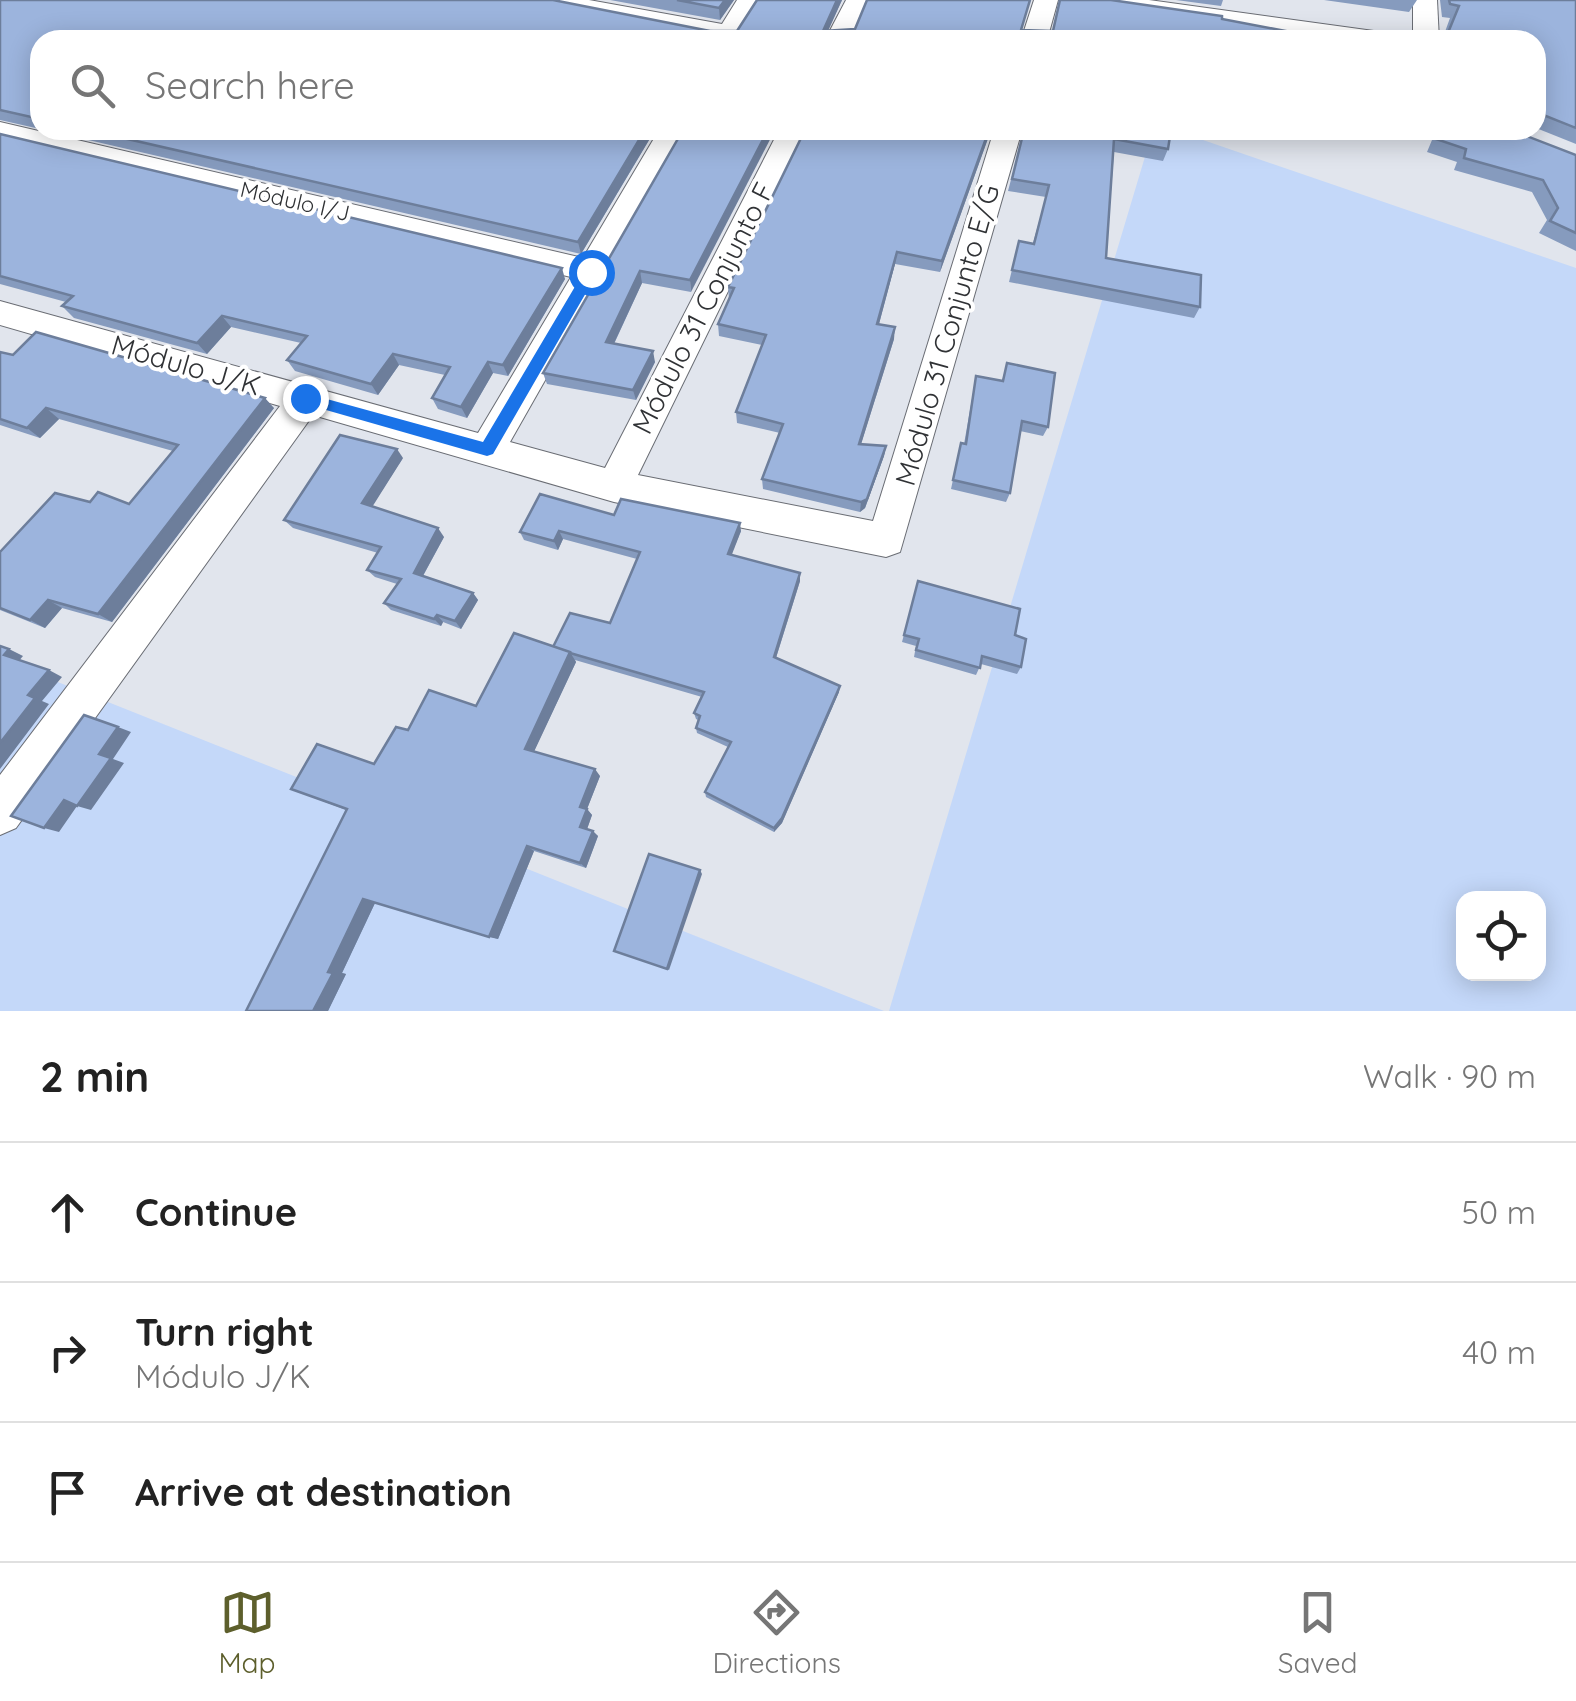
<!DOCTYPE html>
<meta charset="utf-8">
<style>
:root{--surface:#fff;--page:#f2f2f2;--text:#222;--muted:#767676;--line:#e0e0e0;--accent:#5d5f2c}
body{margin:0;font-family:Quicksand,sans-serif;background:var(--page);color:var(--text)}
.controls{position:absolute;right:30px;bottom:30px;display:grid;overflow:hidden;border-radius:20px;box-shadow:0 5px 25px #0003}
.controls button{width:90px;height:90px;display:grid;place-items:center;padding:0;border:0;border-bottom:2px solid var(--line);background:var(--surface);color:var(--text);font:50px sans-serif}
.stop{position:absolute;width:30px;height:30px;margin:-22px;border:8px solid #1a73e8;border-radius:50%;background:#fff}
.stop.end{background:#1a73e8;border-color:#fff;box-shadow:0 2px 10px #0008}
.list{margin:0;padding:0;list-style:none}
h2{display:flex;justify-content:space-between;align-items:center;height:130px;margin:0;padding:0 40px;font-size:42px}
h2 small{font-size:32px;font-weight:400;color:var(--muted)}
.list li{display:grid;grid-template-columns:65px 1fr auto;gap:30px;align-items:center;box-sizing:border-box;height:140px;padding:0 40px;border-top:2px solid var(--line)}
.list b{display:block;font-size:38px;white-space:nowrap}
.list p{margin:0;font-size:32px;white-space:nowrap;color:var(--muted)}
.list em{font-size:32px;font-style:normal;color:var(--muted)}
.icon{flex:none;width:55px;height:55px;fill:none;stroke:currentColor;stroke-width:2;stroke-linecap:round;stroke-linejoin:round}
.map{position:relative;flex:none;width:1576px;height:1011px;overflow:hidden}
.search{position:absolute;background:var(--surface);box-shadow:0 5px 25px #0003;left:30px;right:30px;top:30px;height:110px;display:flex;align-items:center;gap:25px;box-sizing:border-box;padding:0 35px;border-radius:30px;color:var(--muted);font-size:38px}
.sheet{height:550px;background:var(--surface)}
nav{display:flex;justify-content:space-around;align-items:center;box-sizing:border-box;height:140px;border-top:2px solid var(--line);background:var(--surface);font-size:28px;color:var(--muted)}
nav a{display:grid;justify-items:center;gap:5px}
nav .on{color:var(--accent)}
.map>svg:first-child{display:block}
.green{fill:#c4d8f9;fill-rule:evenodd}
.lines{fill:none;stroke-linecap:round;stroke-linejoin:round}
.minor-casing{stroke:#6a6d74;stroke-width:2}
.minor{fill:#fff;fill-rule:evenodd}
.wall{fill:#869bbe}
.shaded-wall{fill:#6d7e9b}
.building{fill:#9cb4dd;stroke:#6d7e9b;stroke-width:2.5}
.route{fill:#1a73e8}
.labels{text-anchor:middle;stroke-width:8;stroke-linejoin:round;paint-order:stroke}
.far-street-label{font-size:22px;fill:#303235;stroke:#fff}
.street-label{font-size:28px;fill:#303235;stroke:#fff}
</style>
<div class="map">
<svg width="1576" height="1011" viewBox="0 0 1576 1011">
<rect width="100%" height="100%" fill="#e1e5ed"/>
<g class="green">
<path d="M1153,130H1174L1576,268V1011H889ZM1464,898H1538V974H1464Z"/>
<polygon points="0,659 884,1011 0,1011"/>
</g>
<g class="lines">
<g class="minor-casing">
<g id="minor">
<polygon points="537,0 589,0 722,24 737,0 761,0 738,40 712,40 549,7"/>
<polygon points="846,0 870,0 851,40 825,40"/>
<polygon points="1034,0 1058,0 1047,40 1021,40"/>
<polygon points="1085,0 1149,0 1381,32 1394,40 1327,40 1097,7"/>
<polygon points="1413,0 1437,0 1439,40 1413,40"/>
<polygon points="0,122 583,258 659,130 687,130 510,442 605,468 779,130 807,130 638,475 873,521 994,130 1022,130 900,552 886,557 614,502 313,415 16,828 0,835 0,775 280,406 0,325 0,301 478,433 571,277 0,140"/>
</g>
</g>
<use href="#minor" class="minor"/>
</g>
<g class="wall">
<polygon points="0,0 737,31 757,0 842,0 828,30 1052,31 1222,19 1333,40 40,40 40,129 0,120"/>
<polygon points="610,0 734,0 720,20"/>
<polygon points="1176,0 1223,0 1221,6"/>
<polygon points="1324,0 1417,0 1409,12"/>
<polygon points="1440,0 1576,0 1576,144 1536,128 1536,40 1442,40 1450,18 1442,17"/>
<polygon points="45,130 655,130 581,254"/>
<polygon points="683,130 691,292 642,283 614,344 655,362 636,400 547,384 543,373"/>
<polygon points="805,130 991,130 940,272 895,264 879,324 894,339 861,444 886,446 884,456 865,508 860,512 763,489 762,479 780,433 737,423 736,412 762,345 719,336 718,324 729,299 728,287"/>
<polygon points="1024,130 1171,130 1168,149 1163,161 1114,152 1106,258 1200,307 1194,318 1009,282 1019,241 1033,243 1046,197 1008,191"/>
<polygon points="1394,130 1510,130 1576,155 1576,251 1539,233 1547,220 1532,192 1454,170 1457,162 1427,152 1432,140"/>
<polygon points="0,134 565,279 508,376 493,373 467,418 438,409 432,398 445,375 399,365 378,395 295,371 287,360 301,343 231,327 207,354 74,318 62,306 66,302 0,284"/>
<polygon points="0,352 274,408 112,622 62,608 45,628 0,610 0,552 90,502 129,504 173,451 59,419 40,438 0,425"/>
<polygon points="1007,363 1048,427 1043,436 1020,431 1010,493 1006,502 951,489 961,443 964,444 976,376 1002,381"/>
<polygon points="403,458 372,506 444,537 423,576 473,593 478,600 461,629 443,622 441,626 391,610 384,603 397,584 375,577 367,570 378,553 293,528 284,520"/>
<polygon points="614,515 741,531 731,555 800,581 776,658 839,692 782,823 774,832 706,797 705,792 728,747 697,733 696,728 698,720 696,719 694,713 702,697 575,660 576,662 534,751 600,776 587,809 592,815 587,829 598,836 586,868 534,851 498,939 375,903 342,973 346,974 328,1011 246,1011 346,810 291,789 374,764 408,730 476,706 553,647 610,623 637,559 563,539 558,550 524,540 520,532"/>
<polygon points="918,581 1021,667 1017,674 981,664 976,675 914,657 916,646 902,642"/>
</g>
<g class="shaded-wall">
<polygon points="725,0 734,0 720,20 719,8"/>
<polygon points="837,0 842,0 824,40 823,31"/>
<polygon points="645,130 655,130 581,254 578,242"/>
<polygon points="768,130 775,130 691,292 690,280"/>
<polygon points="989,130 991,130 940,272 942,261"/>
<polygon points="897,252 895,264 876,335 877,324"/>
<polygon points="562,268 565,279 508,376 503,365"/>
<polygon points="640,271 642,283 609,354 606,342"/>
<polygon points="222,316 231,327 207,354 197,343"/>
<polygon points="895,327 894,339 858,454 859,444"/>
<polygon points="653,351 655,362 636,400 633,390"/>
<polygon points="393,354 399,365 378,395 371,384"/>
<polygon points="488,362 493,373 467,418 461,407"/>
<polygon points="265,398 274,408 112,622 98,614"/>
<polygon points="46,408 59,419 40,438 27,428"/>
<polygon points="886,446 884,456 865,508 860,512 861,502"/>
<polygon points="397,449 403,458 369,512 362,503"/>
<polygon points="740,523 741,531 729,562 728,554"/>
<polygon points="438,528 444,537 420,581 414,573"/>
<polygon points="559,531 563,539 558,550 554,541"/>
<polygon points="800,573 800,581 774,664 774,657"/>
<polygon points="473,593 478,600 461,629 455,621"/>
<polygon points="48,600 62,608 45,628 30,620"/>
<polygon points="437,615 443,622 441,626 434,619"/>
<polygon points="9,649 23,656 18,662 4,655"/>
<polygon points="570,652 576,662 532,756 525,749"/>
<polygon points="49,670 62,677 42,701 49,704 0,769 0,743 28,695"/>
<polygon points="840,686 839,692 782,823 774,832 774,828"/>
<polygon points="118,727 131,732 113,759 124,763 91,810 77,806 59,832 44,828"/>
<polygon points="595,769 600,776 587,809 592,815 586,832 580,827 580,807"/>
<polygon points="593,831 598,836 586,868 580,863"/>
<polygon points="527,846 534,851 498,939 489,937"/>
<polygon points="700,870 702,874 669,970 667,969"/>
<polygon points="363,899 375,903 342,973 346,974 328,1011 313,1011 328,972"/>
</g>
<g class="building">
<polygon points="0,0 553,0 710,31 737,31 757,0 837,0 823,31 855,29 867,0 1030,0 1021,30 1053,31 1060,0 1111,0 1222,16 1222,19 1333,40 40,40 40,119 0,110"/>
<polygon points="677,0 725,0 719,8"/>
<polygon points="1449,0 1576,0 1576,128 1541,114 1536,114 1536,40 1445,40 1459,6 1450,4"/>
<polygon points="88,130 645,130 578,242"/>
<polygon points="683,130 768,130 690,280 640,271 606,342 653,351 633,390 543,373"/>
<polygon points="805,130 989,130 942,261 897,252 877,324 895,327 859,444 886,446 867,499 861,502 762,479 783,424 736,412 766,335 718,324 734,288 728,287"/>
<polygon points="1024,130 1171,130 1168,149 1114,139 1106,258 1201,275 1200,307 1012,270 1019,241 1034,244 1049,185 1012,179"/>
<polygon points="1440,130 1511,130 1576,155 1576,233 1550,221 1558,208 1543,180 1464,158 1466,149 1436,139"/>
<polygon points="0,134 562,268 503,365 488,362 461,407 432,398 450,367 393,354 371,384 287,360 307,336 222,316 197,343 62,306 73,296 0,276"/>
<polygon points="36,332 265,398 98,614 48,600 30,620 0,608 0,552 55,493 90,502 98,492 129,504 178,445 46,408 27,428 0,419 0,352 13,355"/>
<polygon points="1007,363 1055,373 1048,427 1022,421 1010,493 953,480 961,443 966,444 976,376 1003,381"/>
<polygon points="340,435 397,449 362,503 438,528 414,573 473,593 455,621 437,615 434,619 384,603 401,579 367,570 381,547 284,520"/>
<polygon points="540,494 614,515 621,499 740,523 728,554 800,573 774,657 840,686 782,818 774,828 705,792 731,742 696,728 700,716 694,713 704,692 570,653 553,647 570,613 610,623 640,552 559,531 554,541 520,532"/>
<polygon points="918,581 1020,609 1015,635 1026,639 1021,667 982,656 980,668 916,650 919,639 904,635"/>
<polygon points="514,633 570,652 525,749 595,769 580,807 587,809 580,827 593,831 580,863 527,846 489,937 363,899 328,972 333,973 313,1011 246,1011 347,809 291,789 317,744 374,764 396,727 408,730 429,690 476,706"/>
<polygon points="0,646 9,649 4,655 49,670 28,695 35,698 0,743"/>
<polygon points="84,715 118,727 99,754 111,758 77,806 64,800 44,828 11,816"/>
<polygon points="649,854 700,870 667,969 614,951"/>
</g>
<polygon class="route" points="586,268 598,272 493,454 487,456 305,404 297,398 305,393 483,442"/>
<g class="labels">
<g class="far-street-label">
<text transform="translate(295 201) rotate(13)" y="8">Módulo I/J</text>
</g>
<g class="street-label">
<text transform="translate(703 308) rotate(-63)" y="10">Módulo 31 Conjunto F</text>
<text transform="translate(947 335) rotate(-74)" y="10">Módulo 31 Conjunto E/G</text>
<text transform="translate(186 365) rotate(16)" y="10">Módulo J/K</text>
</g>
</g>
</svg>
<div class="controls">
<button><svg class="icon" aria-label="locate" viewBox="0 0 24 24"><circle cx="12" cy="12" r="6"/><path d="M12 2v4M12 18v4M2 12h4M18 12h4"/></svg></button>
</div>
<div class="stop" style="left:591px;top:272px"></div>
<div class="stop end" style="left:305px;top:398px"></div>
<div class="search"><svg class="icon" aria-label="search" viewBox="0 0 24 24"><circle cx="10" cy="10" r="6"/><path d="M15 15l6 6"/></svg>Search here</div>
</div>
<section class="sheet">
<h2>2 min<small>Walk · 90 m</small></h2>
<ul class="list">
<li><svg class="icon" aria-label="ahead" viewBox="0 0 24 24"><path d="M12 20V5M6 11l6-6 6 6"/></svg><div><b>Continue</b></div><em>50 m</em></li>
<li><svg class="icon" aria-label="right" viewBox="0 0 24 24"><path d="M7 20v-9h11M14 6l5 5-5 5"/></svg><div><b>Turn right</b><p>Módulo J/K</p></div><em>40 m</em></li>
<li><svg class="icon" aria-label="arrive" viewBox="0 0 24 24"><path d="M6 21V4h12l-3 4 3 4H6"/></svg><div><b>Arrive at destination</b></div></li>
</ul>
</section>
<nav>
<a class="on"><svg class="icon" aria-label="map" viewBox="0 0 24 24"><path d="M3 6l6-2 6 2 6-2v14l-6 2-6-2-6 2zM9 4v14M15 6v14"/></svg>Map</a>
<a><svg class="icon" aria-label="directions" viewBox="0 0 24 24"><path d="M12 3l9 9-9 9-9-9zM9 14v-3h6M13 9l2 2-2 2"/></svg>Directions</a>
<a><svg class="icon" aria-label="saved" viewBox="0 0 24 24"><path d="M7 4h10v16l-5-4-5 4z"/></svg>Saved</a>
</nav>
